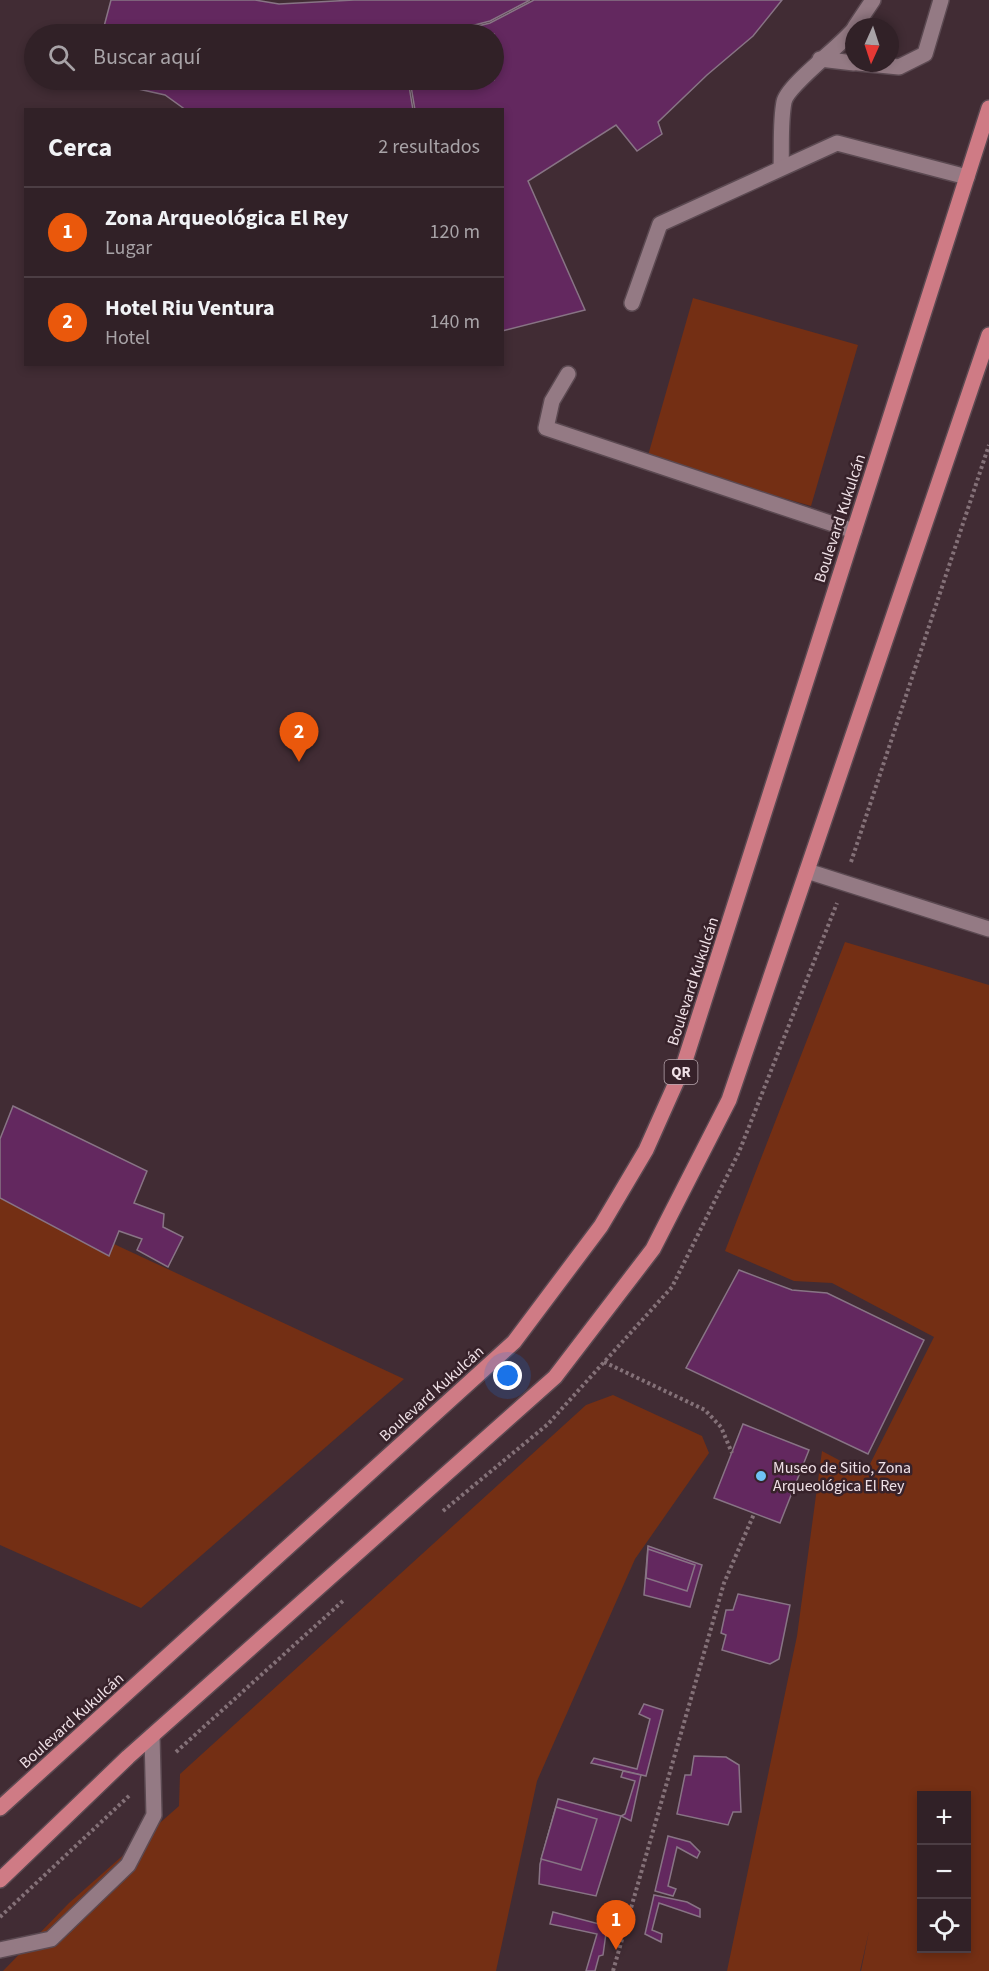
<!DOCTYPE html>
<html lang="es">
<meta charset="utf-8">
<style>
:root{--surface:#312127;--page:#39292f;--text:#f1f3f6;--muted:#a8a3a7;--line:#4c3e44;--accent:#ea580c}
body{margin:0;font-family:"Source Sans 3",sans-serif;background:var(--page);color:var(--text)}
.controls{position:absolute;right:18px;bottom:18px;display:grid;overflow:hidden;border-radius:0px;box-shadow:0 3px 9px #0003}
.controls button{width:54px;height:54px;display:grid;place-items:center;padding:0;border:0;border-bottom:2px solid var(--line);background:var(--surface);color:var(--text);font:30px sans-serif}
.compass{position:absolute;left:845px;top:18px;width:54px;height:54px;border-radius:50%;background:var(--surface);box-shadow:0 3px 9px #0003;rotate:183deg}
.you{position:absolute;left:508px;top:1376px;width:21px;height:21px;margin:-15px;border:4px solid #fff;border-radius:50%;background:#1a73e8;box-shadow:0 0 0 9px #1a73e833}
.badge{display:grid;place-items:center;width:39px;height:39px;border-radius:50%;background:var(--accent);color:#fff;font-size:20px;font-weight:700}
.pin{position:absolute;translate:-50% -50px;filter:drop-shadow(0 2px 3px #0008)}
.pin::after{content:'';position:absolute;top:32px;width:21px;height:18px;background:inherit;clip-path:polygon(0 0,100% 0,50% 100%)}
.list{margin:0;padding:0;list-style:none}
h2{display:flex;justify-content:space-between;align-items:center;height:78px;margin:0;padding:0 24px;font-size:26px}
h2 small{font-size:20px;font-weight:400;color:var(--muted)}
.list li{display:grid;grid-template-columns:39px 1fr auto;gap:18px;align-items:center;box-sizing:border-box;height:90px;padding:0 24px;border-top:2px solid var(--line)}
.list b{display:block;font-size:22px;white-space:nowrap}
.list p{margin:0;font-size:20px;white-space:nowrap;color:var(--muted)}
.list em{font-size:20px;font-style:normal;color:var(--muted)}
.icon{flex:none;width:33px;height:33px;fill:none;stroke:currentColor;stroke-width:2;stroke-linecap:round;stroke-linejoin:round}
.map{position:relative;flex:none;width:989px;height:1971px;overflow:hidden}
.search{position:absolute;background:var(--surface);box-shadow:0 3px 9px #0003;left:24px;top:24px;width:480px;height:66px;display:flex;align-items:center;gap:15px;box-sizing:border-box;padding:0 21px;border-radius:33px;color:var(--muted);font-size:22px}
.panel{position:absolute;background:var(--surface);box-shadow:0 3px 9px #0003;left:24px;top:108px;width:480px;height:258px;border-radius:0px}
.map>svg:first-child{display:block}
.green{fill:#742f14;fill-rule:evenodd}
.building{fill:#63285f;stroke:#887485;stroke-width:1.5}
.lines{fill:none;stroke-linecap:round;stroke-linejoin:round}
.lane-casing{stroke:#5b4951;stroke-width:18}
.primary-casing{stroke:#5b4951;stroke-width:18}
.path{stroke:#847178;stroke-width:4;stroke-dasharray:3 3;stroke-linecap:butt}
.lane{stroke:#947a84;stroke-width:15}
.primary{stroke:#cf7b85;stroke-width:15}
.poi-dot{fill:#6fc2f4;stroke:#37222a;stroke-width:2}
.labels{text-anchor:middle;stroke-width:5;stroke-linejoin:round;paint-order:stroke}
.shield{fill:#37222a;stroke:#b8a7ae;stroke-width:1.5}
.shield-label{font-size:15px;font-weight:bold;fill:#efe0e6}
.street-label{font-size:16px;fill:#efe0e6;stroke:#37222a}
.poi-label{font-size:16px;fill:#efe0e6;stroke:#37222a;text-anchor:start}
</style>
<div class="map">
<svg width="989" height="1971" viewBox="0 0 989 1971">
<rect width="100%" height="100%" fill="#412c34"/>
<g class="green">
<polygon points="693,298 858,345 811,506 647,459"/>
<path d="M845,942L989,985V1971H861L869,1931L860,1971H727L797,1636L822,1451L865,1474L934,1337L832,1283L794,1281L725,1251ZM922,1796H966V1948H922Z"/>
<polygon points="0,1191 404,1379 141,1608 0,1545"/>
<polygon points="613,1395 702,1436 709,1453 635,1559 537,1781 496,1971 3,1971 69,1903 179,1806 180,1774 586,1405"/>
</g>
<g class="building">
<polygon points="111,0 255,0 279,4 354,0 530,0 490,21 440,34 102,34"/>
<polygon points="534,0 782,0 753,36 707,75 658,122 662,134 637,151 616,125 528,181 585,310 502,331 502,110 415,110 410,80 494,80 494,34 446,34 490,23"/>
<polygon points="98,80 408,80 413,110 186,110 165,95"/>
<polygon points="13,1106 147,1171 134,1203 164,1214 163,1227 183,1237 168,1267 137,1250 142,1239 119,1231 109,1256 0,1198 0,1139"/>
<polygon points="739,1270 792,1290 827,1293 924,1340 868,1454 686,1368"/>
<polygon points="743,1424 809,1450 780,1523 714,1498"/>
<polygon points="648,1546 702,1565 690,1607 644,1595"/>
<polygon points="648,1549 695,1565 687,1591 646,1578"/>
<polygon points="738,1594 790,1605 779,1659 770,1664 722,1650 726,1635 721,1633 726,1610 733,1610"/>
<polygon points="644,1704 663,1710 646,1776 591,1763 594,1758 637,1769 650,1719 639,1714"/>
<polygon points="694,1756 726,1757 739,1765 741,1812 733,1812 728,1825 677,1814 685,1775 691,1775"/>
<polygon points="623,1771 641,1775 631,1821 621,1816 625,1814 635,1781 621,1777"/>
<polygon points="558,1799 621,1816 596,1896 539,1884 540,1864"/>
<polygon points="556,1807 597,1819 581,1870 541,1859"/>
<polygon points="668,1836 690,1842 700,1852 697,1858 677,1847 668,1886 676,1889 673,1896 655,1891"/>
<polygon points="654,1895 687,1902 700,1909 700,1917 659,1903 652,1930 662,1934 661,1942 645,1934"/>
<polygon points="553,1912 607,1926 603,1955 599,1956 595,1971 586,1971 597,1934 550,1924"/>
</g>
<g class="lines">
<g class="lane-casing">
<g id="lane">
<polyline points="855,27 873,0"/>
<polyline points="820,59 854,63"/>
<polyline points="858,63 899,67 925,54 941,0"/>
<path d="M781,168C782,147 780,123 784,102C787,85 841,46 854,29"/>
<polyline points="632,303 660,224 837,143 967,177"/>
<polyline points="568,374 552,401 546,428 854,531"/>
<polyline points="807,871 989,929"/>
<polyline points="0,1950 51,1939 128,1865 154,1815 152,1736"/>
</g>
</g>
<g class="primary-casing">
<g id="primary">
<polyline points="0,1808 514,1342 601,1226 646,1150 683,1067 989,108"/>
<polyline points="0,1880 128,1757 555,1377 653,1249 729,1100 989,335"/>
</g>
</g>
<g class="path">
<polyline points="851,862 989,445"/>
<polyline points="604,1362 705,1410 721,1427 732,1453"/>
<polyline points="443,1511 548,1424 672,1287 739,1152 837,903"/>
<polyline points="176,1752 344,1600"/>
<polyline points="0,1917 131,1794"/>
<polyline points="613,1971 724,1583 754,1514"/>
</g>
<use href="#lane" class="lane"/>
<use href="#primary" class="primary"/>
</g>
<circle class="poi-dot" cx="761" cy="1476" r="6"/>
<g class="labels">
<rect class="shield" x="664.5" y="1060" width="33" height="24" rx="4.5"/>
<g class="shield-label">
<text x="681" y="1077">QR</text>
</g>
<g class="street-label">
<text transform="translate(839 518) rotate(-72)" y="6">Boulevard Kukulcán</text>
<text transform="translate(692 981) rotate(-72)" y="6">Boulevard Kukulcán</text>
<text transform="translate(431 1393) rotate(-42)" y="6">Boulevard Kukulcán</text>
<text transform="translate(71 1720) rotate(-42)" y="6">Boulevard Kukulcán</text>
</g>
<g class="poi-label">
<text x="773" y="1473">Museo de Sitio, Zona<tspan x="773" dy="18">Arqueológica El Rey</tspan></text>
</g>
</g>
</svg>
<div class="controls">
<button>+</button>
<button>−</button>
<button><svg class="icon" aria-label="locate" viewBox="0 0 24 24"><circle cx="12" cy="12" r="6"/><path d="M12 2v4M12 18v4M2 12h4M18 12h4"/></svg></button>
</div>
<svg class="compass" viewBox="-18 -18 36 36"><path d="M0-13l5 13h-10z" fill="#e53935"/><path d="M0 13l5-13h-10z" fill="#a8a3a7"/></svg>
<div class="you"></div>
<div class="pin badge" style="left:616px;top:1950px">1</div>
<div class="pin badge" style="left:299px;top:762px">2</div>
<div class="search"><svg class="icon" aria-label="search" viewBox="0 0 24 24"><circle cx="10" cy="10" r="6"/><path d="M15 15l6 6"/></svg>Buscar aquí</div>
<section class="panel">
<h2>Cerca<small>2 resultados</small></h2>
<ul class="list">
<li><span class="badge">1</span><div><b>Zona Arqueológica El Rey</b><p>Lugar</p></div><em>120 m</em></li>
<li><span class="badge">2</span><div><b>Hotel Riu Ventura</b><p>Hotel</p></div><em>140 m</em></li>
</ul>
</section>
</div>
